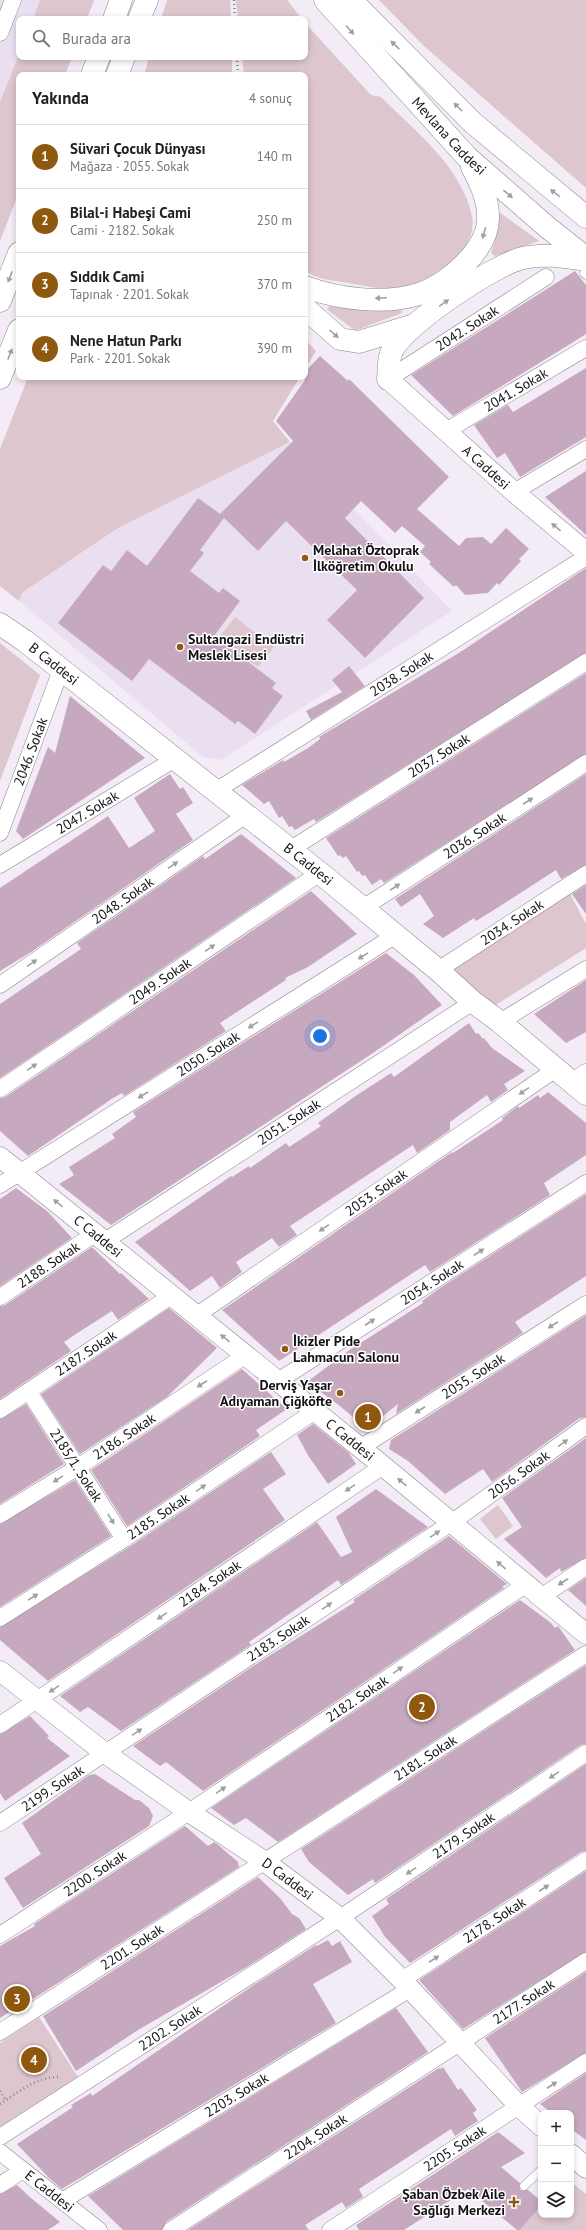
<!DOCTYPE html>
<html lang="tr">
<meta charset="utf-8">
<style>
:root{--surface:#fff;--page:#f2f2f2;--text:#222;--muted:#767676;--line:#e0e0e0;--accent:#8f580f}
body{margin:0;font-family:"PT Sans",sans-serif;background:var(--page);color:var(--text)}
.controls{position:absolute;right:12px;bottom:12px;display:grid;overflow:hidden;border-radius:8px;box-shadow:0 2px 6px #0003}
.controls button{width:36px;height:36px;display:grid;place-items:center;padding:0;border:0;border-bottom:1px solid var(--line);background:var(--surface);color:var(--text);font:20px sans-serif}
.you{position:absolute;left:320px;top:1036px;width:14px;height:14px;margin:-10px;border:3px solid #fff;border-radius:50%;background:#1a73e8;box-shadow:0 0 0 6px #1a73e833}
.badge{display:grid;place-items:center;width:26px;height:26px;border-radius:50%;background:var(--accent);color:#fff;font-size:13px;font-weight:700}
.pin{position:absolute;translate:-50% -50%;border:2px solid #fff;box-shadow:0 1px 4px #0006}
.list{margin:0;padding:0;list-style:none}
h2{display:flex;justify-content:space-between;align-items:center;height:52px;margin:0;padding:0 16px;font-size:17px}
h2 small{font-size:13px;font-weight:400;color:var(--muted)}
.list li{display:grid;grid-template-columns:26px 1fr auto;gap:12px;align-items:center;box-sizing:border-box;height:64px;padding:0 16px;border-top:1px solid var(--line)}
.list b{display:block;font-size:15px;white-space:nowrap}
.list p{margin:0;font-size:13px;white-space:nowrap;color:var(--muted)}
.list em{font-size:13px;font-style:normal;color:var(--muted)}
.icon{flex:none;width:22px;height:22px;fill:none;stroke:currentColor;stroke-width:2;stroke-linecap:round;stroke-linejoin:round}
.map{position:relative;flex:none;width:586px;height:2230px;overflow:hidden}
.search{position:absolute;background:var(--surface);box-shadow:0 2px 6px #0003;left:16px;top:16px;width:292px;height:44px;display:flex;align-items:center;gap:10px;box-sizing:border-box;padding:0 14px;border-radius:8px;color:var(--muted);font-size:15px}
.panel{position:absolute;background:var(--surface);box-shadow:0 2px 6px #0003;left:16px;top:72px;width:292px;height:308px;border-radius:8px}
.map>svg:first-child{display:block}
.built{fill:#eadff1}
.green{fill:#ddc6cd}
.building{fill:#c7a9bf}
.lines{fill:none;stroke-linecap:round;stroke-linejoin:round}
.service-casing{stroke:#8b858f;stroke-width:9}
.minor-casing{stroke:#8b858f;stroke-width:17}
.tertiary-casing{stroke:#8b858f;stroke-width:21}
.secondary-casing{stroke:#8b858f;stroke-width:23}
.primary-casing{stroke:#8b858f;stroke-width:23}
.path{stroke:#8a868d;stroke-width:2.5;stroke-dasharray:1 3;stroke-linecap:butt}
.service{stroke:#fff;stroke-width:8}
.minor{stroke:#fff;stroke-width:16}
.tertiary{stroke:#fff;stroke-width:20}
.secondary{stroke:#fff;stroke-width:22}
.primary{stroke:#fff;stroke-width:22}
.oneway{fill:#a1a0a1}
.poi-dot{fill:#8f580f;stroke:#fff;stroke-width:1.5}
.labels{text-anchor:middle;stroke-width:3;stroke-linejoin:round;paint-order:stroke}
.street-label{font-size:14px;fill:#131115;stroke:#fff}
.poi-label{font-size:14px;font-weight:bold;fill:#131115;stroke:#fff;text-anchor:start}
</style>
<div class="map">
<svg width="586" height="2230" viewBox="0 0 586 2230">
<rect width="100%" height="100%" fill="#f3ecf7"/>
<g class="built">
<polygon points="0,0 40,0 33,19 19,19 19,54 0,102"/>
<polygon points="290,442 452,611 221,760 203,757 19,601 23,592 118,528"/>
</g>
<g class="green">
<polygon points="40,0 94,0 87,19 33,19"/>
<polygon points="167,0 230,0 231,19 161,19"/>
<polygon points="236,0 287,0 302,19 238,19"/>
<polygon points="379,0 586,0 586,188 424,46"/>
<path d="M305,23L371,95L381,97C414,130 462,167 472,216C479,255 426,286 393,288C377,290 358,284 342,282C331,280 314,279 305,270V75H244L242,57H305Z"/>
<polygon points="19,54 19,57 72,57 65,75 19,75 19,192 0,241 0,102"/>
<polygon points="149,57 232,57 232,75 144,75"/>
<polygon points="499,212 539,241 495,256 491,253 498,228"/>
<polygon points="330,306 377,311 401,309 402,313 357,330 353,329 329,311 327,309"/>
<polygon points="305,339 316,351 305,369"/>
<polygon points="28,377 300,377 273,421 290,442 118,528 23,592 19,601 0,586 0,449"/>
<polygon points="235,617 274,647 258,667 219,637"/>
<polygon points="0,643 40,675 0,781"/>
<polygon points="568,890 586,924 586,948 491,1008 445,971"/>
<polygon points="498,1505 513,1526 496,1539 480,1519"/>
<polygon points="39,2017 78,2077 0,2128 0,2043"/>
<polygon points="571,2182 586,2194 586,2230 520,2230 541,2206 541,2215 571,2215"/>
</g>
<g class="building">
<polygon points="575,271 586,285 586,334 567,346 453,416 411,375"/>
<polygon points="320,356 348,381 349,379 449,477 417,509 459,546 466,538 483,537 491,544 506,528 529,549 519,559 521,561 499,585 497,583 488,593 465,595 456,585 454,587 429,564 431,562 420,552 425,546 402,526 395,533 361,501 345,518 424,598 365,658 327,620 357,590 286,521 258,551 224,518 200,550 204,553 190,571 219,593 223,588 240,601 214,636 276,683 272,688 283,696 255,734 238,721 235,724 149,659 132,681 58,623 103,565 111,571 127,550 147,566 198,498 223,516 220,514 293,441 276,421 305,380 305,372"/>
<polygon points="586,368 586,437 520,477 505,453 497,458 474,425 508,405 513,412"/>
<polygon points="586,471 586,535 545,497"/>
<polygon points="586,568 586,653 316,822 314,819 295,830 292,826 289,827 282,816 279,818 269,801 264,804 242,785 283,760 284,762 308,748 320,739 319,737 462,651"/>
<polygon points="349,666 365,686 311,720 306,711 342,692 332,680"/>
<polygon points="586,673 586,754 384,883 381,879 372,885 365,875 362,876 359,871 357,872 346,856 343,858 340,855 338,856 326,838"/>
<polygon points="70,696 145,758 23,839 16,831 48,747 55,753"/>
<polygon points="170,774 180,789 183,787 193,803 176,814 193,840 31,952 0,971 0,888 108,816 129,848 155,831 134,798"/>
<polygon points="586,774 586,865 561,879 556,870 497,908 476,921 474,918 443,938 423,924 434,916 420,894 401,907 395,899"/>
<polygon points="241,834 296,878 0,1078 0,1004 81,949 77,943 203,856 205,859"/>
<polygon points="586,885 586,914 572,894"/>
<polygon points="311,891 357,934 308,967 285,978 286,980 220,1023 226,1031 124,1096 122,1093 113,1098 28,1156 0,1131 0,1098 5,1097"/>
<polygon points="386,953 414,975 442,1005 373,1053 111,1225 59,1184 74,1175 69,1167 115,1138 112,1134 136,1117 133,1112"/>
<polygon points="586,980 586,1032 566,1043 534,1014"/>
<polygon points="469,1023 476,1034 478,1033 483,1039 484,1038 492,1048 525,1071 504,1084 508,1090 491,1102 487,1095 450,1122 450,1130 417,1153 413,1145 290,1226 297,1235 279,1247 272,1238 236,1262 242,1272 220,1288 212,1276 190,1291 135,1242 231,1176 232,1177 249,1166 250,1168 286,1143 289,1147 321,1126 318,1123 354,1097 391,1073 394,1077"/>
<polygon points="548,1092 586,1123 586,1155 544,1183 550,1195 430,1272 425,1265 279,1361 222,1310 452,1152 453,1153 503,1120 502,1118 518,1106 519,1108 538,1095 540,1098"/>
<polygon points="16,1188 47,1211 72,1238 0,1286 0,1199"/>
<polygon points="586,1194 586,1276 515,1322 523,1333 396,1414 398,1404 367,1429 340,1406 307,1382 348,1351 423,1303 422,1301 440,1288"/>
<polygon points="92,1247 120,1274 121,1273 149,1299 118,1320 112,1311 79,1332 64,1342 71,1351 0,1399 0,1306 5,1305"/>
<polygon points="169,1308 217,1348 167,1397 80,1454 41,1394"/>
<polygon points="586,1315 586,1417 580,1418 492,1482 483,1469 445,1494 408,1461 389,1449 391,1440"/>
<polygon points="242,1369 287,1409 256,1430 260,1436 127,1526 91,1470"/>
<polygon points="26,1404 64,1464 0,1504 0,1419"/>
<polygon points="313,1424 349,1453 356,1464 328,1484 309,1457 297,1435"/>
<polygon points="586,1438 586,1558 561,1572 560,1568 546,1578 504,1539 522,1527 502,1498"/>
<polygon points="271,1452 286,1474 263,1489 285,1520 48,1681 0,1640 0,1627 129,1547"/>
<polygon points="75,1480 111,1536 0,1607 0,1524"/>
<polygon points="376,1489 428,1527 341,1585 338,1580 249,1642 251,1645 121,1731 88,1707 80,1712 60,1696 317,1522 341,1557 352,1552 336,1517"/>
<polygon points="449,1536 507,1584 502,1587 504,1588 203,1791 166,1762 160,1766 133,1746 261,1661 355,1602 353,1600"/>
<polygon points="586,1578 586,1606 568,1590"/>
<polygon points="520,1600 551,1623 555,1628 558,1626 575,1650 278,1842 246,1818 234,1825 211,1808"/>
<polygon points="586,1665 586,1744 581,1745 375,1883 373,1879 348,1895 309,1862 301,1849"/>
<polygon points="30,1716 49,1736 47,1738 70,1756 5,1801 0,1793 0,1734"/>
<polygon points="586,1764 586,1851 581,1852 410,1963 385,1937 372,1916 389,1904 386,1899"/>
<polygon points="95,1774 135,1800 139,1800 149,1808 153,1816 149,1826 23,1908 4,1878 41,1854 22,1823 89,1775"/>
<polygon points="185,1826 208,1846 214,1842 217,1844 238,1862 239,1867 33,1999 32,1997 0,2018 0,1946 35,1926 34,1924"/>
<polygon points="586,1871 586,1952 463,2029 419,1980"/>
<polygon points="258,1877 280,1898 292,1914 299,1918 306,1929 245,1968 138,2030 76,2071 43,2016"/>
<polygon points="328,1940 332,1946 340,1941 352,1962 313,1984 336,2023 62,2189 49,2178 17,2144 73,2107 71,2105 91,2093 92,2096 255,1984 316,1945 317,1946"/>
<polygon points="586,1972 586,2053 522,2092 485,2038"/>
<polygon points="396,2008 428,2052 166,2222 162,2230 123,2230 88,2196"/>
<polygon points="443,2067 458,2090 461,2088 477,2110 473,2113 478,2121 455,2136 451,2129 359,2189 363,2197 346,2208 342,2202 305,2225 309,2230 188,2230 439,2068 440,2069"/>
<polygon points="586,2073 586,2140 571,2129 571,2113 552,2113 540,2104"/>
<polygon points="498,2132 525,2153 501,2167 520,2183 520,2190 528,2190 541,2201 541,2206 520,2230 517,2230 468,2189 404,2230 359,2230 356,2225"/>
<polygon points="17,2185 31,2198 60,2222 48,2230 0,2230 0,2194"/>
</g>
<g class="lines">
<g class="service-casing">
<g id="service">
<polyline points="584,273 586,275"/>
<polyline points="524,2186 541,2170"/>
</g>
</g>
<g class="minor-casing">
<g id="minor">
<polyline points="0,33 13,0"/>
<path id="s1" d="M388,379L546,277"/>
<path id="s2" d="M446,431L586,348"/>
<polyline points="514,492 586,449"/>
<path id="s3" d="M217,790L586,557"/>
<path id="s4" d="M0,833L61,670"/>
<path id="s5" d="M291,849L586,662"/>
<path id="s6" d="M0,865L175,759"/>
<path id="s7" d="M363,908L586,763"/>
<path id="s8" d="M438,970L586,874"/>
<path id="s9" d="M0,985L246,815"/>
<polyline points="500,1022 586,969"/>
<polyline points="571,1082 586,1072"/>
<path id="s10" d="M0,1089L320,873"/>
<path id="s11" d="M0,1185L396,935"/>
<path id="s12" d="M105,1241L473,1002"/>
<path id="s13" d="M0,1297L96,1233"/>
<path id="s14" d="M197,1315L556,1069"/>
<path id="s15" d="M278,1381L586,1183"/>
<path id="s16" d="M29,1392L124,1539"/>
<path id="s17" d="M0,1410L171,1296"/>
<path id="s18" d="M360,1448L586,1304"/>
<path id="s19" d="M0,1515L78,1467L246,1355"/>
<polyline points="541,1597 586,1567"/>
<path id="s20" d="M0,1618L124,1539L315,1411"/>
<path id="s21" d="M0,1725L383,1466"/>
<path id="s22" d="M0,1823L451,1523L586,1426"/>
<path id="s23" d="M0,1935L189,1812L525,1585"/>
<path id="s24" d="M402,1980L586,1860"/>
<path id="s25" d="M0,2032L586,1654"/>
<path id="s26" d="M0,2137L340,1918L586,1753"/>
<path id="s27" d="M0,2152L99,2230"/>
<polyline points="0,2185 23,2170"/>
<path id="s28" d="M62,2201L410,1989"/>
<path id="s29" d="M171,2230L586,1961"/>
<path id="s30" d="M330,2230L586,2062"/>
</g>
</g>
<g class="tertiary-casing">
<g id="tertiary">
<path id="s31" d="M388,379L514,492L586,552"/>
<path id="s32" d="M0,1157L383,1466L586,1634"/>
<path id="s33" d="M0,1671L105,1753L189,1812L264,1861L340,1918L402,1980L519,2106L541,2126"/>
<polyline points="571,2154 586,2168"/>
</g>
</g>
<g class="secondary-casing">
<g id="secondary">
<path id="s34" d="M0,624L25,641L320,873L438,970L473,1002L500,1022L586,1094"/>
</g>
</g>
<g class="primary-casing">
<g id="primary">
<path id="s35" d="M325,0L467,157L547,227L586,258"/>
<polyline points="351,0 473,123 586,217"/>
<polyline points="114,19 121,0"/>
<polyline points="139,19 147,0"/>
<polyline points="92,75 99,57"/>
<polyline points="117,75 124,57"/>
<path d="M305,287C339,299 384,305 419,294C448,285 490,248 488,216C488,198 480,182 472,167"/>
<polyline points="0,301 19,253"/>
<polyline points="305,308 340,339 359,342 411,326"/>
<polyline points="0,378 19,330"/>
<path d="M388,379C389,370 388,357 393,349C406,324 495,264 523,258C543,253 566,257 586,260"/>
</g>
</g>
<g class="path">
<polyline points="234,0 235,19"/>
<polyline points="237,57 238,75"/>
<polyline points="0,2091 6,2100"/>
<path d="M0,2104C19,2092 37,2076 60,2077"/>
</g>
<use href="#service" class="service"/>
<use href="#minor" class="minor"/>
<use href="#tertiary" class="tertiary"/>
<use href="#secondary" class="secondary"/>
<use href="#primary" class="primary"/>
</g>
<defs><path id="oneway-solid" d="M-6-.8H1V-3.2L6.5 0L1 3.2V.8H-6Z"/></defs>
<g class="oneway">
<use href="#oneway-solid" transform="translate(350 30) rotate(49)"/>
<use href="#oneway-solid" transform="translate(395 45) rotate(-136)"/>
<use href="#oneway-solid" transform="translate(458 107) rotate(-135)"/>
<use href="#oneway-solid" transform="translate(555 193) rotate(-142)"/>
<use href="#oneway-solid" transform="translate(508 194) rotate(40)"/>
<use href="#oneway-solid" transform="translate(484 233) rotate(105)"/>
<use href="#oneway-solid" transform="translate(10 277) rotate(111)"/>
<use href="#oneway-solid" transform="translate(381 298) rotate(177)"/>
<use href="#oneway-solid" transform="translate(444 303) rotate(-35)"/>
<use href="#oneway-solid" transform="translate(334 334) rotate(42)"/>
<use href="#oneway-solid" transform="translate(10 354) rotate(-69)"/>
<use href="#oneway-solid" transform="translate(556 527) rotate(-140)"/>
<use href="#oneway-solid" transform="translate(528 801) rotate(-33)"/>
<use href="#oneway-solid" transform="translate(173 865) rotate(-35)"/>
<use href="#oneway-solid" transform="translate(395 887) rotate(-33)"/>
<use href="#oneway-solid" transform="translate(210 948) rotate(-34)"/>
<use href="#oneway-solid" transform="translate(363 956) rotate(148)"/>
<use href="#oneway-solid" transform="translate(32 963) rotate(-35)"/>
<use href="#oneway-solid" transform="translate(253 1025) rotate(148)"/>
<use href="#oneway-solid" transform="translate(32 1067) rotate(-34)"/>
<use href="#oneway-solid" transform="translate(524 1091) rotate(146)"/>
<use href="#oneway-solid" transform="translate(143 1095) rotate(148)"/>
<use href="#oneway-solid" transform="translate(58 1203) rotate(-141)"/>
<use href="#oneway-solid" transform="translate(324 1228) rotate(146)"/>
<use href="#oneway-solid" transform="translate(479 1252) rotate(-33)"/>
<use href="#oneway-solid" transform="translate(370 1322) rotate(-33)"/>
<use href="#oneway-solid" transform="translate(553 1325) rotate(147)"/>
<use href="#oneway-solid" transform="translate(225 1338) rotate(-141)"/>
<use href="#oneway-solid" transform="translate(202 1384) rotate(147)"/>
<use href="#oneway-solid" transform="translate(420 1410) rotate(147)"/>
<use href="#oneway-solid" transform="translate(563 1443) rotate(-36)"/>
<use href="#oneway-solid" transform="translate(58 1479) rotate(148)"/>
<use href="#oneway-solid" transform="translate(402 1482) rotate(-140)"/>
<use href="#oneway-solid" transform="translate(201 1488) rotate(-34)"/>
<use href="#oneway-solid" transform="translate(350 1488) rotate(146)"/>
<use href="#oneway-solid" transform="translate(111 1519) rotate(58)"/>
<use href="#oneway-solid" transform="translate(435 1534) rotate(-34)"/>
<use href="#oneway-solid" transform="translate(501 1565) rotate(-140)"/>
<use href="#oneway-solid" transform="translate(563 1582) rotate(147)"/>
<use href="#oneway-solid" transform="translate(33 1597) rotate(-32)"/>
<use href="#oneway-solid" transform="translate(327 1606) rotate(-34)"/>
<use href="#oneway-solid" transform="translate(162 1616) rotate(146)"/>
<use href="#oneway-solid" transform="translate(398 1670) rotate(-34)"/>
<use href="#oneway-solid" transform="translate(54 1689) rotate(146)"/>
<use href="#oneway-solid" transform="translate(137 1732) rotate(-34)"/>
<use href="#oneway-solid" transform="translate(554 1775) rotate(146)"/>
<use href="#oneway-solid" transform="translate(221 1790) rotate(-34)"/>
<use href="#oneway-solid" transform="translate(411 1871) rotate(146)"/>
<use href="#oneway-solid" transform="translate(544 1888) rotate(-33)"/>
<use href="#oneway-solid" transform="translate(434 1959) rotate(-33)"/>
<use href="#oneway-solid" transform="translate(552 2085) rotate(-33)"/>
</g>
<g class="poi-dot">
<circle cx="305" cy="558" r="4"/>
<circle cx="180" cy="647" r="4"/>
<circle cx="285" cy="1349" r="4"/>
<circle cx="340" cy="1393" r="4"/>
<path d="M512 2196h4v4h4v4h-4v4h-4v-4h-4v-4h4z"/>
</g>
<g class="labels">
<g class="street-label">
<text dy="5" stroke="none"><textPath href="#s35" startOffset="184">Mevlana Caddesi</textPath></text>
<text dy="5" stroke="none"><textPath href="#s1" startOffset="94">2042. Sokak</textPath></text>
<text dy="5" stroke="none"><textPath href="#s2" startOffset="81">2041. Sokak</textPath></text>
<text dy="5" stroke="none"><textPath href="#s31" startOffset="132">A Caddesi</textPath></text>
<text dy="5" stroke="none"><textPath href="#s34" startOffset="67">B Caddesi</textPath></text>
<text dy="5" stroke="none"><textPath href="#s3" startOffset="218">2038. Sokak</textPath></text>
<text dy="5" stroke="none"><textPath href="#s4" startOffset="87">2046. Sokak</textPath></text>
<text dy="5" stroke="none"><textPath href="#s5" startOffset="175">2037. Sokak</textPath></text>
<text dy="5" stroke="none"><textPath href="#s6" startOffset="102">2047. Sokak</textPath></text>
<text dy="5" stroke="none"><textPath href="#s7" startOffset="133">2036. Sokak</textPath></text>
<text dy="5" stroke="none"><textPath href="#s34" startOffset="391">B Caddesi</textPath></text>
<text dy="5" stroke="none"><textPath href="#s9" startOffset="149">2048. Sokak</textPath></text>
<text dy="5" stroke="none"><textPath href="#s8" startOffset="88">2034. Sokak</textPath></text>
<text dy="5" stroke="none"><textPath href="#s10" startOffset="193">2049. Sokak</textPath></text>
<text dy="5" stroke="none"><textPath href="#s11" startOffset="246">2050. Sokak</textPath></text>
<text dy="5" stroke="none"><textPath href="#s12" startOffset="219">2051. Sokak</textPath></text>
<text dy="5" stroke="none"><textPath href="#s14" startOffset="217">2053. Sokak</textPath></text>
<text dy="5" stroke="none"><textPath href="#s32" startOffset="126">C Caddesi</textPath></text>
<text dy="5" stroke="none"><textPath href="#s13" startOffset="58">2188. Sokak</textPath></text>
<text dy="5" stroke="none"><textPath href="#s15" startOffset="183">2054. Sokak</textPath></text>
<text dy="5" stroke="none"><textPath href="#s17" startOffset="103">2187. Sokak</textPath></text>
<text dy="5" stroke="none"><textPath href="#s18" startOffset="134">2055. Sokak</textPath></text>
<text dy="5" stroke="none"><textPath href="#s19" startOffset="147">2186. Sokak</textPath></text>
<text dy="5" stroke="none"><textPath href="#s32" startOffset="450">C Caddesi</textPath></text>
<text dy="5" stroke="none"><textPath href="#s16" startOffset="87">2185/1. Sokak</textPath></text>
<text dy="5" stroke="none"><textPath href="#s22" startOffset="625">2056. Sokak</textPath></text>
<text dy="5" stroke="none"><textPath href="#s20" startOffset="188">2185. Sokak</textPath></text>
<text dy="5" stroke="none"><textPath href="#s21" startOffset="253">2184. Sokak</textPath></text>
<text dy="5" stroke="none"><textPath href="#s22" startOffset="334">2183. Sokak</textPath></text>
<text dy="5" stroke="none"><textPath href="#s23" startOffset="428">2182. Sokak</textPath></text>
<text dy="5" stroke="none"><textPath href="#s25" startOffset="506">2181. Sokak</textPath></text>
<text dy="5" stroke="none"><textPath href="#s22" startOffset="63">2199. Sokak</textPath></text>
<text dy="5" stroke="none"><textPath href="#s26" startOffset="553">2179. Sokak</textPath></text>
<text dy="5" stroke="none"><textPath href="#s23" startOffset="113">2200. Sokak</textPath></text>
<text dy="5" stroke="none"><textPath href="#s33" startOffset="355">D Caddesi</textPath></text>
<text dy="5" stroke="none"><textPath href="#s24" startOffset="110">2178. Sokak</textPath></text>
<text dy="5" stroke="none"><textPath href="#s25" startOffset="157">2201. Sokak</textPath></text>
<text dy="5" stroke="none"><textPath href="#s29" startOffset="420">2177. Sokak</textPath></text>
<text dy="5" stroke="none"><textPath href="#s26" startOffset="202">2202. Sokak</textPath></text>
<text dy="5" stroke="none"><textPath href="#s28" startOffset="204">2203. Sokak</textPath></text>
<text dy="5" stroke="none"><textPath href="#s29" startOffset="172">2204. Sokak</textPath></text>
<text dy="5" stroke="none"><textPath href="#s30" startOffset="149">2205. Sokak</textPath></text>
<text dy="5" stroke="none"><textPath href="#s27" startOffset="63">E Caddesi</textPath></text>
</g>
<g class="poi-label">
<text x="313" y="555">Melahat Öztoprak<tspan x="313" dy="16">İlköğretim Okulu</tspan></text>
<text x="188" y="644">Sultangazi Endüstri<tspan x="188" dy="16">Meslek Lisesi</tspan></text>
<text x="293" y="1346">İkizler Pide<tspan x="293" dy="16">Lahmacun Salonu</tspan></text>
<text x="332" y="1390" text-anchor="end">Derviş Yaşar<tspan x="332" dy="16">Adıyaman Çiğköfte</tspan></text>
<text x="505" y="2199" text-anchor="end">Şaban Özbek Aile<tspan x="505" dy="16">Sağlığı Merkezi</tspan></text>
</g>
</g>
</svg>
<div class="controls">
<button>+</button>
<button>−</button>
<button><svg class="icon" aria-label="layers" viewBox="0 0 24 24"><path d="M12 4l9 5-9 5-9-5zM3 14l9 5 9-5"/></svg></button>
</div>
<div class="you"></div>
<div class="pin badge" style="left:368px;top:1417px">1</div>
<div class="pin badge" style="left:422px;top:1707px">2</div>
<div class="pin badge" style="left:17px;top:1999px">3</div>
<div class="pin badge" style="left:34px;top:2060px">4</div>
<div class="search"><svg class="icon" aria-label="search" viewBox="0 0 24 24"><circle cx="10" cy="10" r="6"/><path d="M15 15l6 6"/></svg>Burada ara</div>
<section class="panel">
<h2>Yakında<small>4 sonuç</small></h2>
<ul class="list">
<li><span class="badge">1</span><div><b>Süvari Çocuk Dünyası</b><p>Mağaza · 2055. Sokak</p></div><em>140 m</em></li>
<li><span class="badge">2</span><div><b>Bilal-i Habeşi Cami</b><p>Cami · 2182. Sokak</p></div><em>250 m</em></li>
<li><span class="badge">3</span><div><b>Sıddık Cami</b><p>Tapınak · 2201. Sokak</p></div><em>370 m</em></li>
<li><span class="badge">4</span><div><b>Nene Hatun Parkı</b><p>Park · 2201. Sokak</p></div><em>390 m</em></li>
</ul>
</section>
</div>
